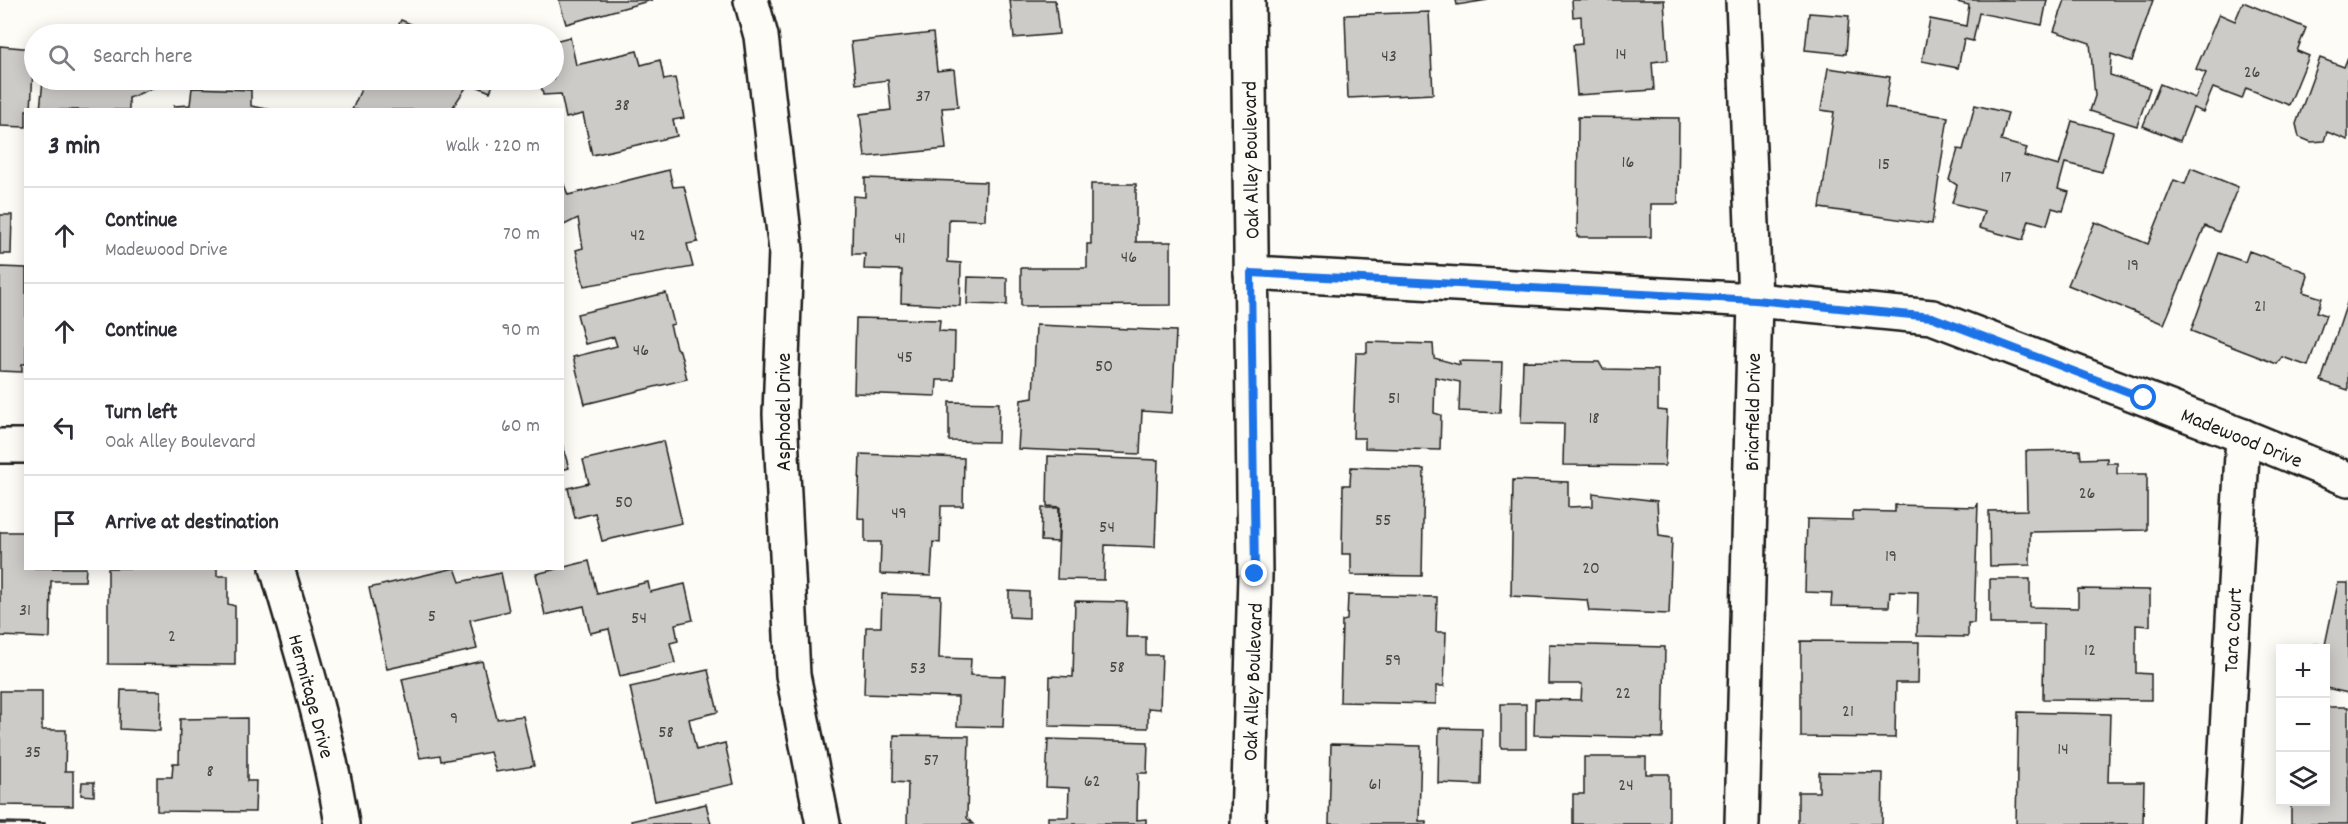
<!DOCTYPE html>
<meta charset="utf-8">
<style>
:root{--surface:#fff;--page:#f2f2f3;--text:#2b2b33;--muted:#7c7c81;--line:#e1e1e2}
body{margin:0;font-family:Dekko,sans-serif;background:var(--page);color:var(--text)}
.controls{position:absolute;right:18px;bottom:18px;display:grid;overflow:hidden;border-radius:0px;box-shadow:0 3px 15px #0003}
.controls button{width:54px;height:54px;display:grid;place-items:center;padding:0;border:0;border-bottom:2px solid var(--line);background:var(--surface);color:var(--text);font:30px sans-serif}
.stop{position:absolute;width:18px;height:18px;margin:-14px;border:4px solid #1a73e8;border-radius:50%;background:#fff}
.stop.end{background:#1a73e8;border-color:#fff;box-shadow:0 2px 6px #0008}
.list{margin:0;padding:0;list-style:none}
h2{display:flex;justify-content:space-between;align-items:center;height:78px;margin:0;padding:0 24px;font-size:26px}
h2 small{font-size:20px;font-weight:400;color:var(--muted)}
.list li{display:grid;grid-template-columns:39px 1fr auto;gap:18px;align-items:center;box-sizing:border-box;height:96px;padding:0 24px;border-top:2px solid var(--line)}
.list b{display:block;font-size:22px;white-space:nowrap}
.list p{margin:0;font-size:20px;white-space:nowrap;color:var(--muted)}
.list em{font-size:20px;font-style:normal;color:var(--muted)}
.icon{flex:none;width:33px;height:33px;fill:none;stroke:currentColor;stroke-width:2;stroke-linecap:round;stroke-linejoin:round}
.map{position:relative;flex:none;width:2348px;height:824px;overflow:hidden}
.search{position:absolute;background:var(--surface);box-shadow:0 3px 15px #0003;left:24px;top:24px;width:540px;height:66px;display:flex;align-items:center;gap:15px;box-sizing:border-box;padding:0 21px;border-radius:33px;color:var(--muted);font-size:22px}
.panel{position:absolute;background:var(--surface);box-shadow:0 3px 15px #0003;left:24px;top:108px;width:540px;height:462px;border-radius:0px}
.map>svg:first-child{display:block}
.building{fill:#cccbc8;stroke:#1c1c1c;stroke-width:1.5}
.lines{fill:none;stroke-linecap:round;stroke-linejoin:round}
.minor-casing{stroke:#1c1c1c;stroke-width:38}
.minor{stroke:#fdfcf7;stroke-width:33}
.route{stroke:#1a73e8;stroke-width:8}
.labels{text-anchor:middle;stroke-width:4.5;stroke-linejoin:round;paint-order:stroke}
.number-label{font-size:18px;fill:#484847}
.street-label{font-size:21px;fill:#1c1c1c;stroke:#fdfcf7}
</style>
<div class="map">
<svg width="2348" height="824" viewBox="0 0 2348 824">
<rect width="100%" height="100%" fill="#fdfcf7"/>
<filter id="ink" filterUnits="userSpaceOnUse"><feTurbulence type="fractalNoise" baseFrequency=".0167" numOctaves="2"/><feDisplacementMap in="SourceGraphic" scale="12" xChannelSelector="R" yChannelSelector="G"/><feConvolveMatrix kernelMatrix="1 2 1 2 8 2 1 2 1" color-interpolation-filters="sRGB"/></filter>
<g filter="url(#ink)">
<g class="building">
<polygon points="559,0 652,0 566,24"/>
<polygon points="1010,0 1055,0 1059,34 1014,38"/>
<polygon points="1456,0 1488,0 1457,5"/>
<polygon points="1572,0 1664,0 1668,60 1652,62 1654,90 1577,95 1573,45 1582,44 1581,16 1573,17"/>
<polygon points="1949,0 2047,0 2042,25 1979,13 1973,41 1964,39 1958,68 1922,61 1930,19 1966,26 1969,5"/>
<polygon points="2065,0 2153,0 2132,61 2111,54 2110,75 2150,88 2137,126 2090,111 2095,96 2090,43 2054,31"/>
<polygon points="2243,2 2306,28 2297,51 2309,56 2289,105 2246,88 2242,99 2213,88 2203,112 2193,108 2180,141 2143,126 2160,84 2195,98 2206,73 2196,69 2219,14 2235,21"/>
<polygon points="1429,12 1433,94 1348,98 1345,15"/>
<polygon points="1809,13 1849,16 1846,54 1805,50"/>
<polygon points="401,20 435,34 394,34"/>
<polygon points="933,33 937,71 954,69 958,107 942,108 946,149 865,157 860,114 891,110 888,80 856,84 851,42"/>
<polygon points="570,37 576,65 637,51 641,65 660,60 664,80 675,78 684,118 673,120 677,136 592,155 583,114 566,118 561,94 543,95 540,80 554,80 554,41"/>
<polygon points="0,46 34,49 31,110 26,110 26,127 0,126"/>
<polygon points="2348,57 2348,140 2327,132 2324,141 2311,142 2299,137 2296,124 2320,58 2344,67"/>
<polygon points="1828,68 1890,77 1885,108 1948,117 1932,224 1820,208 1834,112 1821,110"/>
<polygon points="43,80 157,80 160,85 129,98 129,110 40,110"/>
<polygon points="365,80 495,80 490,92 469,83 451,110 352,110"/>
<polygon points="192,88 251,90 251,106 272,110 174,110 174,106 190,105"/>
<polygon points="1975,105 2008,113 2001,141 2027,148 2024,156 2059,166 2072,121 2113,132 2102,172 2065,163 2058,189 2069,192 2063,211 2052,208 2047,225 2029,220 2023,240 1979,228 1984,211 1952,203 1957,185 1949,180 1958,149 1963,150"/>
<polygon points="1578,117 1679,118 1678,204 1651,204 1651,237 1577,237"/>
<polygon points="2191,168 2238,187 2219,232 2205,226 2164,324 2068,285 2095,222 2148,244 2174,180 2185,184"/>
<polygon points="669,170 673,187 684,186 698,242 687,244 693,267 584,286 576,250 583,248 578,218 562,226 562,179 568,195"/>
<polygon points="865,178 986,182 985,220 949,219 948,262 961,263 960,306 901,303 902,270 864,269 865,254 852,254 853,196 865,197"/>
<polygon points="1091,184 1136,184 1136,242 1171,242 1171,305 1021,306 1021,268 1087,268 1087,244 1091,244"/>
<polygon points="0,215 12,215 11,254 0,254"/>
<polygon points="2249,251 2306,272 2308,276 2303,292 2322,298 2317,312 2326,315 2308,366 2282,357 2277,364 2191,331 2219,253 2245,262"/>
<polygon points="0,267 26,268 26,364 22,364 22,372 0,371"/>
<polygon points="968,277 1007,278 1007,305 967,304"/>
<polygon points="666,293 674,324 670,325 676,348 680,351 687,379 585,404 573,357 617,346 614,337 585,344 577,314"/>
<polygon points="2348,300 2348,390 2321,381"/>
<polygon points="856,318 940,320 939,331 955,332 954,380 937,380 936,396 854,393"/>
<polygon points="1036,325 1176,331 1172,413 1142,411 1140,454 1018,449 1021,400 1033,398"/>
<polygon points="1367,342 1433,344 1434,358 1460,365 1459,361 1502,362 1500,413 1459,411 1460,382 1435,377 1434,413 1441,415 1440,450 1365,448 1365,438 1353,438 1356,353 1367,353"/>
<polygon points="1523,361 1599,362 1603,369 1658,370 1658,410 1667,411 1665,466 1563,465 1564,424 1521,423"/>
<polygon points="949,402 999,403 998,442 949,441"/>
<polygon points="663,441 682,523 602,541 595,513 575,518 568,488 589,483 583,460"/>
<polygon points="562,444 569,468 562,470"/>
<polygon points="2080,450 2081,459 2107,458 2107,463 2117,463 2117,474 2147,474 2147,530 2030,532 2030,565 1990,566 1989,511 2027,510 2026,451"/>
<polygon points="860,454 964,458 963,506 941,506 940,543 933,542 931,576 880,574 881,542 865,542 865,519 858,518"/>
<polygon points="1048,456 1158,460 1155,547 1105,545 1104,580 1057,579 1060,507 1047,506"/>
<polygon points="1351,467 1424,469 1422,576 1351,575 1351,554 1342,554 1343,485 1350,485"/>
<polygon points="1513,480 1568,482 1568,507 1593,506 1593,493 1657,501 1659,536 1672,538 1669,614 1589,611 1587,600 1511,596"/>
<polygon points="1978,503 1974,623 1968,623 1968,637 1917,636 1918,592 1890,591 1889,607 1831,606 1832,593 1805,592 1807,519 1853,520 1853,511 1895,512 1895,505 1976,507"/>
<polygon points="1042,508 1059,508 1058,542 1041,541"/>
<polygon points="0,532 26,532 26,568 86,568 85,581 51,581 50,638 0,636"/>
<polygon points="589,561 597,594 648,582 650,592 685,584 693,620 675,624 678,641 670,643 675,663 620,676 609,629 590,633 584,606 545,615 536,574"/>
<polygon points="108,568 217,568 217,576 228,576 228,604 235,606 235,665 108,664"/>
<polygon points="455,568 460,582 501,573 509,611 470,620 477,649 387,669 369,588"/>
<polygon points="1990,579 2030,579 2030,607 2078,608 2078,589 2150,590 2150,626 2136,625 2136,673 2151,674 2151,700 2043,699 2044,624 1990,624"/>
<polygon points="2338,583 2348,583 2348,693 2326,688 2326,648 2313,648 2314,644 2325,645"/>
<polygon points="1009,591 1029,592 1029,618 1009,617"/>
<polygon points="882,594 941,596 939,658 971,659 970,675 1005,676 1003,727 957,726 958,697 864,694 866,627 881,627"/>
<polygon points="1348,595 1437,597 1436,632 1446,632 1444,686 1436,686 1436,704 1340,702 1342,621 1347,620"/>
<polygon points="1075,601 1127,602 1126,637 1146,637 1146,655 1162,655 1160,709 1148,708 1148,728 1049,726 1050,676 1073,677"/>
<polygon points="1801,641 1919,642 1918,683 1896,683 1895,738 1801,737"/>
<polygon points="1549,644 1665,647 1663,738 1534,735 1535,699 1581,700 1582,684 1548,684"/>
<polygon points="482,661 497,719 523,716 534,766 496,772 490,752 441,761 440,755 420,758 402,679"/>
<polygon points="708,670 718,712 689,719 696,750 725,743 734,784 655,801 630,687"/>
<polygon points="121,690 161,691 160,731 120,729"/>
<polygon points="0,691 42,691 42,730 66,730 65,771 73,771 73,806 0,805"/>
<rect x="1501" y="704" width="25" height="44"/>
<polygon points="2326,707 2348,707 2348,824 2291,824 2291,802 2326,802"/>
<polygon points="2018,712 2110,714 2108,782 2144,782 2143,824 2016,824"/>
<polygon points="247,718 247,781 256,781 255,812 157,811 157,777 172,777 173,763 179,763 180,719"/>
<polygon points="1439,728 1482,729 1481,785 1438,783"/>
<polygon points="894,735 969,736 967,818 973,824 907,824 908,783 893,782"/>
<polygon points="1048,739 1148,742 1147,773 1138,773 1137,820 1146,819 1146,824 1048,824 1048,817 1068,817 1069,788 1046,787"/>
<polygon points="1331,744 1421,746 1419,821 1426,821 1426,824 1329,824"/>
<polygon points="1584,757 1646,757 1646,774 1669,774 1669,824 1573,824 1573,794 1584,794"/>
<polygon points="1819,772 1883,773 1882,824 1798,824 1798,792 1819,792"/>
<polygon points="82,782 94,782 94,796 81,795"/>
<polygon points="706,804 711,824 632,824 631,821"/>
<polygon points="0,822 45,823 45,824 0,824"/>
</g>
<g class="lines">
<g class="minor-casing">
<g id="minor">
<polyline points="751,0 761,36 786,250 780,414 793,675 823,824"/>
<polyline points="1248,0 1255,574 1248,824"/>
<polyline points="1251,273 1755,300 1932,317 2243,436 2348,479"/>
<polyline points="0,446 26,446"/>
<path d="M277,568C302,653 328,737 342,824"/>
<polyline points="1742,824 1755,300 1743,0"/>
<polyline points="2222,824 2243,436"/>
</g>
</g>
<use href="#minor" class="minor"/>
</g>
</g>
<g class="lines" filter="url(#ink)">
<polyline class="route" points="1255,574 1251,273 1755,300 1932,317 2144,398"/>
</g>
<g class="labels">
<g class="number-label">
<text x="1621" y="59">14</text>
<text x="1389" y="61">43</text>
<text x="2252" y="77">26</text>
<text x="923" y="101">37</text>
<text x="622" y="110">38</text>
<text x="1628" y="167">16</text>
<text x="1884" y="169">15</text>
<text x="2006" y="182">17</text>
<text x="638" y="240">42</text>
<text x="900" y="243">41</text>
<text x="1129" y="262">46</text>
<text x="2133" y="270">19</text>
<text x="2260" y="311">21</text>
<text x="641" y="355">46</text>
<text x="905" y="362">45</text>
<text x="1104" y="371">50</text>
<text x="1394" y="403">51</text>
<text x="1594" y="423">18</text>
<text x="2087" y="498">26</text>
<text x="624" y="507">50</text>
<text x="899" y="518">49</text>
<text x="1383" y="525">55</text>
<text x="1107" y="532">54</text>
<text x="1891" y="561">19</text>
<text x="1591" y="573">20</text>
<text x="25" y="615">31</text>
<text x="432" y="621">5</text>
<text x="639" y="623">54</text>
<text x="172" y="641">2</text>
<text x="2090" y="655">12</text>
<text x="1393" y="665">59</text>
<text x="1117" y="672">58</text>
<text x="918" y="673">53</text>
<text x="1623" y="698">22</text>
<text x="1848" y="716">21</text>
<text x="454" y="723">9</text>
<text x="666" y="737">58</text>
<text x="2063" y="754">14</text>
<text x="33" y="757">35</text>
<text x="931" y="765">57</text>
<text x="210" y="776">8</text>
<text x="1092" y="786">62</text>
<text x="1375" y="789">61</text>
<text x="1626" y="790">24</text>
</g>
<g class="street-label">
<text transform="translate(1250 160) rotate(-91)" y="7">Oak Alley Boulevard</text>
<text transform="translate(783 412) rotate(-90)" y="7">Asphodel Drive</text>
<text transform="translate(1752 412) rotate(-89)" y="7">Briarfield Drive</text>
<text transform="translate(2242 437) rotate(22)" y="7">Madewood Drive</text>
<text transform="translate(2232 630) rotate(-87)" y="7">Tara Court</text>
<text transform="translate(1252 682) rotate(-88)" y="7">Oak Alley Boulevard</text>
<text transform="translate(312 696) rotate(75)" y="7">Hermitage Drive</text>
</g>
</g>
</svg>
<div class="controls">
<button>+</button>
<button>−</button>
<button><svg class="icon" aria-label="layers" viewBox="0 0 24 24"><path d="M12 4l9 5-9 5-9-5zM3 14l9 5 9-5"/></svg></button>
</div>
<div class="stop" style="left:2144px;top:398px"></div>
<div class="stop end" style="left:1255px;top:574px"></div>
<div class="search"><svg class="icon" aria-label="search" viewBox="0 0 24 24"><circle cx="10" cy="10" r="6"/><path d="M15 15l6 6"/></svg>Search here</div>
<section class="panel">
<h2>3 min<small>Walk · 220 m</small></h2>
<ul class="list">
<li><svg class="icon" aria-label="ahead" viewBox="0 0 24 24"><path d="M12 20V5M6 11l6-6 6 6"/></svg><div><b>Continue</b><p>Madewood Drive</p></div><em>70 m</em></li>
<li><svg class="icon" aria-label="ahead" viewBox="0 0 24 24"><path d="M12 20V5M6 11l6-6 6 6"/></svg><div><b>Continue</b></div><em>90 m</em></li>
<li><svg class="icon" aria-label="left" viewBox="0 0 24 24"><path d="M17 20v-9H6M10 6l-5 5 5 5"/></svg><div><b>Turn left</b><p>Oak Alley Boulevard</p></div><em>60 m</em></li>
<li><svg class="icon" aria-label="arrive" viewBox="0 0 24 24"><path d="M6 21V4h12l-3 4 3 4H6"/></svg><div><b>Arrive at destination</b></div></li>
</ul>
</section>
</div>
